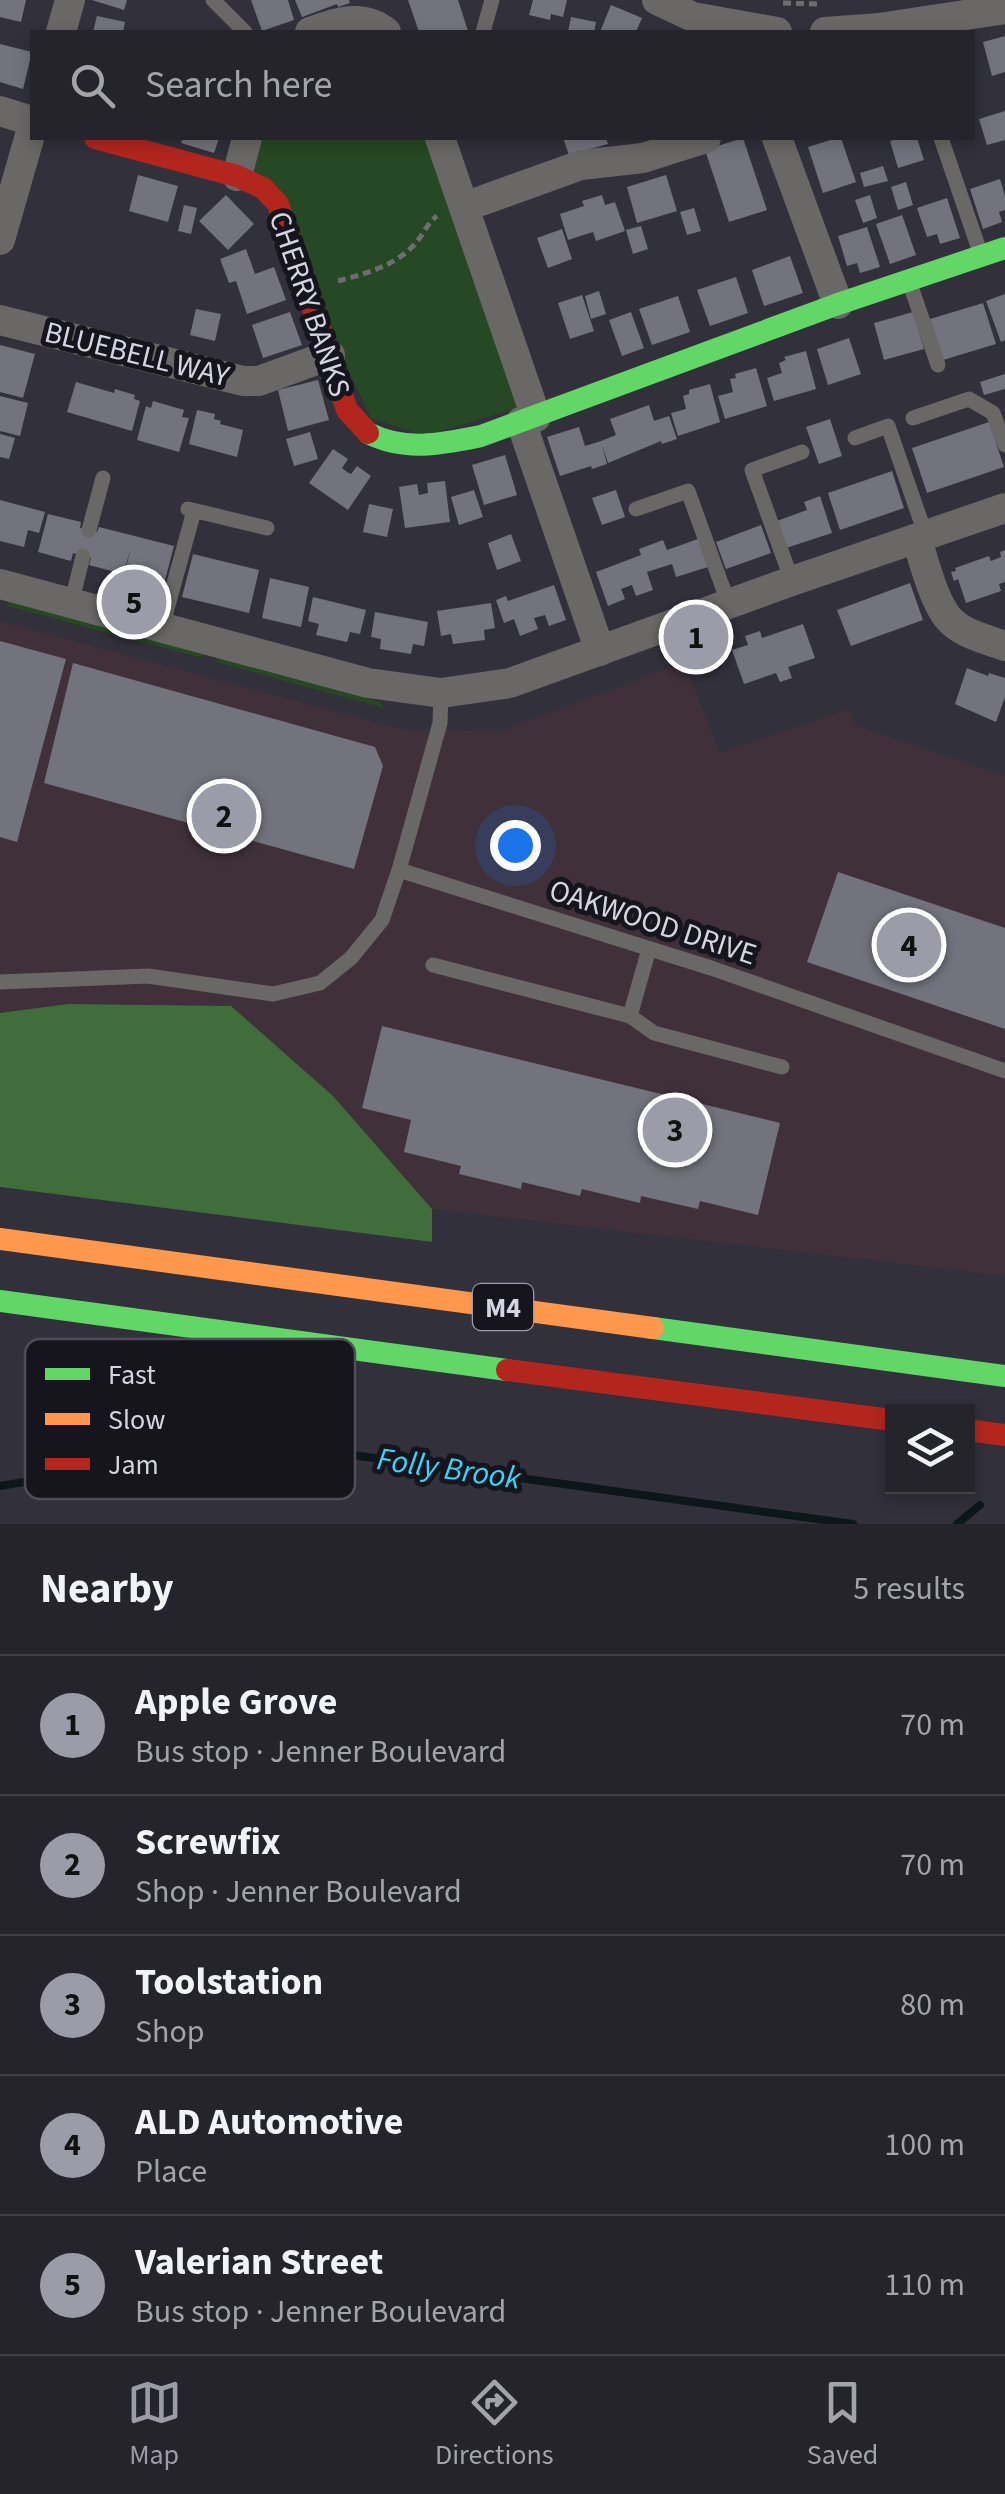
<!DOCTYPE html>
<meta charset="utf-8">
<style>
:root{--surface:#25242c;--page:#2d2c34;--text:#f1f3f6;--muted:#a3a4a9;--line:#424148;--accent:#9c9ba8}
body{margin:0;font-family:"Source Sans 3",sans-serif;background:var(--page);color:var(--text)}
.controls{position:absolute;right:30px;bottom:30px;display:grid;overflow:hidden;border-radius:0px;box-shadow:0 5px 15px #0003}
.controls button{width:90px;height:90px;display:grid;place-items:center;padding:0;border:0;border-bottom:2px solid var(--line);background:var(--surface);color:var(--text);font:50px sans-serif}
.you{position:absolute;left:515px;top:845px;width:35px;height:35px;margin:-25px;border:8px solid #fff;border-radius:50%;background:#1a73e8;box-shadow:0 0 0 15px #1a73e833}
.badge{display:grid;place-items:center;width:65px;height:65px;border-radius:50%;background:var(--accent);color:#111;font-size:32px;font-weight:700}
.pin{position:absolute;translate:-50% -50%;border:5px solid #fff;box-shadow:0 2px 10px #0006}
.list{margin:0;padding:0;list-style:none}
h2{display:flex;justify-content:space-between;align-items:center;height:130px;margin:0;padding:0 40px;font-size:42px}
h2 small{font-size:32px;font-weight:400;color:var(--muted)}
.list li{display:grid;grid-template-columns:65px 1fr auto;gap:30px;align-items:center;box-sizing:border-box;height:140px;padding:0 40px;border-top:2px solid var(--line)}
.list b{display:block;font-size:38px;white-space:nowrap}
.list p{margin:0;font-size:32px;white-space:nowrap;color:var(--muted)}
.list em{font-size:32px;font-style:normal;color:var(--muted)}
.icon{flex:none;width:55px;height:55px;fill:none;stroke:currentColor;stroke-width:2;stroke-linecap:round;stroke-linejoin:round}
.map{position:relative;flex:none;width:1005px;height:1524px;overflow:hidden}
.search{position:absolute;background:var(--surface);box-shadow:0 5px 15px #0003;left:30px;right:30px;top:30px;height:110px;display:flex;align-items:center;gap:25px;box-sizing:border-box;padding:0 35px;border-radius:0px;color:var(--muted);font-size:38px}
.sheet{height:830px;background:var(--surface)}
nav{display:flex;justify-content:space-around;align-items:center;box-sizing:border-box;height:140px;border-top:2px solid var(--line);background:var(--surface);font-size:28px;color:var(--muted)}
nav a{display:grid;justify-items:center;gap:5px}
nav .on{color:var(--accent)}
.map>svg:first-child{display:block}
.commercial{fill:#3f3039}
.green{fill:#274824}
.forest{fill:#406d3b}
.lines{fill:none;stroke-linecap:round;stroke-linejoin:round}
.stream{stroke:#0c171c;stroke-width:8}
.building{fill:#73737d}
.path{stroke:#6f6d6f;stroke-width:5;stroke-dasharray:8 5;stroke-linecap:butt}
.lane{stroke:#6a6866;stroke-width:15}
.street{stroke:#6a6866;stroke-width:30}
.fast{stroke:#63d668;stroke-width:22}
.slow{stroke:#ff974d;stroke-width:22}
.jam{stroke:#b3261e;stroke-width:22}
.labels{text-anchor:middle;stroke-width:10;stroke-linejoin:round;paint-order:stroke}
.shield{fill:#16151e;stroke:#9c9ba7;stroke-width:2.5}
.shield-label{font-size:28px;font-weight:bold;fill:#d5d5e2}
.street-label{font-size:30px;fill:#d5d5e2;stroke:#16151e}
.water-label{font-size:32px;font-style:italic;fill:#36d6fa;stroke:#16151e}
.key{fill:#16151e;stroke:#4f4f59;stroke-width:2.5}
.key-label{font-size:28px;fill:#d5d5e2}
</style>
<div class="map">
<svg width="1005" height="1524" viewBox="0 0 1005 1524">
<rect width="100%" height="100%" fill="#31303b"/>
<polygon class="commercial" points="0,621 401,729 501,731 684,662 720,753 849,709 855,725 1005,776 1005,1276 432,1209 333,1096 231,1006 68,1004 0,1013"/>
<g class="green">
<polygon points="256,138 427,138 517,408 425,436 371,418 248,161"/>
<polygon points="9,600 204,652 202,658 7,606"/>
<polygon points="217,656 380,702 384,708 216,662"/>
</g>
<polygon class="forest" points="68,1004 231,1006 333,1096 432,1209 432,1242 0,1187 0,1013"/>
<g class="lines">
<g class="stream">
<path d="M0,1486L95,1470H127L147,1465C170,1432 182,1446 215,1456L237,1439L853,1524"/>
<polyline points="957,1524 980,1505"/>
</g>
</g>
<g class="building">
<polygon points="0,0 26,0 21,22 0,17"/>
<polygon points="92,0 127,0 124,10"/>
<polygon points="251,0 288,0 294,20 262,31"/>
<polygon points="295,0 349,0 350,3 338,7 337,4 302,17"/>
<polygon points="408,0 458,0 468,31 419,32"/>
<polygon points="533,0 567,0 563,17 551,14 550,20 529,15"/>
<polygon points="611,5 642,18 636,32 600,32"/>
<polygon points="97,16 125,22 123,32 93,32"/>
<polygon points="571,17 596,22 594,32 568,32"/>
<polygon points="1005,36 1005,72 992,76 983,42"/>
<polygon points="0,44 32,52 23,89 0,82"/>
<polygon points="1005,111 1005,140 987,145 979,119"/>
<polygon points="183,138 219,138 214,153 181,143"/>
<polygon points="563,138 606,138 608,144 569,155"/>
<polygon points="743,138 767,210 729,222 705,150"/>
<polygon points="837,138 841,138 856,182 823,193 808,147"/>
<polygon points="902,138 917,138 924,160 898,168 890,141"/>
<polygon points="883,166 888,181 864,187 860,173"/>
<polygon points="138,175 178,186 168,222 129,211"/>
<polygon points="666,175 677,211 637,223 627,187"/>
<polygon points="1000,179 1005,196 1005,210 999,212 1002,222 983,229 970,189"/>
<polygon points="906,182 913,205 898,210 891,187"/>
<polygon points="226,195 254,224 228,250 199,221"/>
<polygon points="602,195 605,205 615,202 625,231 596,241 593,232 568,240 560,214 584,206 582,201"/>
<polygon points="870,195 877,218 863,223 855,200"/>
<polygon points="947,198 960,238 940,244 937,234 927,237 917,208"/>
<polygon points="184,205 197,208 191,234 178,231"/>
<polygon points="694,208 701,231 687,235 680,212"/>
<polygon points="902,215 916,255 890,264 876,224"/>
<polygon points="641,226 648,249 633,254 626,230"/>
<polygon points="867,227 880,267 860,273 857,263 847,266 838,236"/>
<polygon points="562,229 572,259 548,268 537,238"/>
<polygon points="246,249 255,274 274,267 286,300 247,314 236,281 229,283 220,259"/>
<polygon points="790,256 803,293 764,306 752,270"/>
<polygon points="736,277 748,313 710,326 697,290"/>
<polygon points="599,291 606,314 591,319 585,296"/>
<polygon points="1005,294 1005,340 1001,342 986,301"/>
<polygon points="582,295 594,331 570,339 558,303"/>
<polygon points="678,296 690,332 652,345 639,309"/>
<polygon points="983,303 996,344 943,360 930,319"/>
<polygon points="196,309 221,314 215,341 190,335"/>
<polygon points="290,312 302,345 263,358 252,325"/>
<polygon points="631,312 644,348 622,356 609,320"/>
<polygon points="913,312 924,349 884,360 874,323"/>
<polygon points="849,338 861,374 828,385 817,349"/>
<polygon points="0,345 35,354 23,398 0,392"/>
<polygon points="806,351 816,389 774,401 767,378 782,373 779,363 786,360 784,357"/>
<polygon points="756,368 767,406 725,419 718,396 733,392 730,379 736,378 735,374"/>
<polygon points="1005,374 1005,389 984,395 980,382"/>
<polygon points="318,380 329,420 288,431 278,390"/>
<polygon points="76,382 114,393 115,389 135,395 134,399 140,401 132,431 67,412"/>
<polygon points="710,384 720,422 678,436 671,413 686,409 683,396 689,394 689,390"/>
<polygon points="0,396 28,403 20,436 0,431"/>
<polygon points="153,401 184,410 182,417 189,418 179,452 137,440 146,406 151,408"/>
<polygon points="649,405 654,421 669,416 677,439 662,444 661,441 608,463 602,445 607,464 592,469 591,466 560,476 547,437 579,427 585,446 601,441 616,435 610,419"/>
<polygon points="197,410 215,414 214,419 221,421 220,424 243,430 237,457 189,444"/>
<polygon points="830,419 842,456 819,464 806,427"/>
<polygon points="989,422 1004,467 927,493 912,448"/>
<polygon points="310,432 318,459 294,466 286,439"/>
<polygon points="0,434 15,438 9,459 0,457"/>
<polygon points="333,449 348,459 342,468 347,472 351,474 357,466 371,476 348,510 309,483"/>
<polygon points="505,455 517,495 484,505 472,465"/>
<polygon points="892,471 904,508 840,530 828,493"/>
<polygon points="445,481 450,522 405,528 399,487 417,484 419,495 428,493 427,483"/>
<polygon points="474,490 483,517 459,525 451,497"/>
<polygon points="616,490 625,517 602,525 592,498"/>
<polygon points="820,496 832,533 786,548 777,521 807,510 804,502"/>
<polygon points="0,500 45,512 39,533 28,530 24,547 0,541"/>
<polygon points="369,504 393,509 387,537 363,532"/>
<polygon points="48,514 81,522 80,528 97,532 99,527 174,546 164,584 124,575 131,548 123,574 89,565 91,558 73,553 71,561 38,552"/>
<polygon points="761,525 771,553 726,569 716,542"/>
<polygon points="511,534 521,561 497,570 488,543"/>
<polygon points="698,539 708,567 676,577 672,564 647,572 653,590 636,596 632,585 621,589 625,599 608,606 596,572 641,555 639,549 663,540 667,550"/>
<polygon points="1005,550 1005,582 999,584 1001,591 966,603 958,579 954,581 951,572 956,571 955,568 989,556 991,561 1001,557 1000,552"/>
<polygon points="193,554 259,570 249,613 182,597"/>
<polygon points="270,578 309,587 301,627 262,618"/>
<polygon points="910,583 923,620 851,646 837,610"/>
<polygon points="554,585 566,620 549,626 545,615 534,618 538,629 520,636 514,619 504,623 496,600 506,596 508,601"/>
<polygon points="313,597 366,610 360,634 350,632 347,642 316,635 319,624 308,621"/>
<polygon points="491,603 495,628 484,630 485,640 453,644 451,634 441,636 437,611"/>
<polygon points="375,612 428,622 424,646 413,644 411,654 380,649 381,639 371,637"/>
<polygon points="803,624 815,658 788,667 792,678 780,682 776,673 744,684 732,650 748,645 745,636 760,631 762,638"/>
<polygon points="0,641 66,659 17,842 0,837"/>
<polygon points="73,663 375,747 383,766 354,869 44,783"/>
<polygon points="967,668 988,676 989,673 1005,678 1005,697 996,722 955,704"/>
<polygon points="838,872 1005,928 1005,1029 807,962"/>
<polygon points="382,1026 780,1123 758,1215 700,1201 698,1209 641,1196 640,1203 582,1189 580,1196 522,1182 521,1189 459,1174 461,1166 404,1152 411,1120 362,1108"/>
</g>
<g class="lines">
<g class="path">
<polyline points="783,3 817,4"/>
<path d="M338,281C364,274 392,267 412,247C422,238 426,224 437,216"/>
</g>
<g class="lane">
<polyline points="213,0 245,32"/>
<polyline points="483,32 492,0"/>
<polyline points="941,138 980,252"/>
<polyline points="910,284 938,365"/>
<polyline points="913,418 969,399 993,413 1005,445"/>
<polyline points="855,438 888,426 926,536"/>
<polyline points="188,509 267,528"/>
<polyline points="636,509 688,491 729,605"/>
<polyline points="89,530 103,478"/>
<polyline points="792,581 752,470 802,452"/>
<polyline points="71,604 83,556"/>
<polyline points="162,627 194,511"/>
<polyline points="441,693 440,723 399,870 711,968 1005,1071"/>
<polyline points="649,949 630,1016 654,1033 782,1067"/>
<polyline points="433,965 630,1016"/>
<polyline points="0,982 148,976 273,994 320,983 351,958 382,920 399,870"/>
</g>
<g class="street">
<polyline points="657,0 693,17 777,32"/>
<polyline points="61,32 70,0"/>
<path d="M310,32C336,22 363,13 386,32"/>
<polyline points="825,32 879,28 1005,9"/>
<polyline points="0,111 32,121"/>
<polyline points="440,138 536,417"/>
<polyline points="777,138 838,304"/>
<polyline points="237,176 247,138"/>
<polyline points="464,207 581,165 643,158 706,138"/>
<polyline points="0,240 32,128"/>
<polyline points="0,320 243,381 259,381 330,355"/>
<polyline points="521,422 600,651"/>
<path d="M917,539C924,562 935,607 952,622C966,635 988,640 1005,646"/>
<polyline points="0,584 368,683 441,693 510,683 792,581 1005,508"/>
</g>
<g class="fast">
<path d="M368,433C405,452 442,444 481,436L838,304L1005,248"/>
<polyline points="0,1301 507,1370"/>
<polyline points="653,1328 1005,1376"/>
</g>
<polyline class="slow" points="0,1239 653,1328"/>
<g class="jam">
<polyline points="95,138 237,176 263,188 278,204 347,410 368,433"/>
<polyline points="507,1370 892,1420"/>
<polyline points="968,1430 1005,1435"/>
</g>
</g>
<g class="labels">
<rect class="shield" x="473" y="1284" width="60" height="46" rx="8"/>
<g class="shield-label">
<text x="503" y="1317">M4</text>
</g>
<g class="street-label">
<text transform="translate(310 304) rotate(71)" y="10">CHERRY BANKS</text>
<text transform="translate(137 354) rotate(14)" y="10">BLUEBELL WAY</text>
<text transform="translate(653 922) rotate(18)" y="10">OAKWOOD DRIVE</text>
</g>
<g class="water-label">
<text transform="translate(449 1468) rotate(8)" y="11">Folly Brook</text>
</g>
</g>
<rect x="25" y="1339" width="330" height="160" rx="15" class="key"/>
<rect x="45" y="1368" width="45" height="12" fill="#63d668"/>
<rect x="45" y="1413" width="45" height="12" fill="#ff974d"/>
<rect x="45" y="1458" width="45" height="12" fill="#b3261e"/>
<g class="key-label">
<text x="108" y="1384">Fast</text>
<text x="108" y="1429">Slow</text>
<text x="108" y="1474">Jam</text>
</g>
</svg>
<div class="controls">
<button><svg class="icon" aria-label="layers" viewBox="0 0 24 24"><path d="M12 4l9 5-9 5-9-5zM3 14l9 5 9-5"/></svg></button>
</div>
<div class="you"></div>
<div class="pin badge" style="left:696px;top:637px">1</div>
<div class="pin badge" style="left:224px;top:816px">2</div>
<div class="pin badge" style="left:675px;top:1130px">3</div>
<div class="pin badge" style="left:909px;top:945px">4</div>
<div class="pin badge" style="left:134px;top:602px">5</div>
<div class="search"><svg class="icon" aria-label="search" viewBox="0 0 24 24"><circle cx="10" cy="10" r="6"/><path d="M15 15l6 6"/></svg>Search here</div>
</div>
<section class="sheet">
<h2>Nearby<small>5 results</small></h2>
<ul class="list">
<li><span class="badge">1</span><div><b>Apple Grove</b><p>Bus stop · Jenner Boulevard</p></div><em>70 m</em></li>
<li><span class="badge">2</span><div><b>Screwfix</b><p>Shop · Jenner Boulevard</p></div><em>70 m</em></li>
<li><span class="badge">3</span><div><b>Toolstation</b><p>Shop</p></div><em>80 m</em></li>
<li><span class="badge">4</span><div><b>ALD Automotive</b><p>Place</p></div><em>100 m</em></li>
<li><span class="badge">5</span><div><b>Valerian Street</b><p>Bus stop · Jenner Boulevard</p></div><em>110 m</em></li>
</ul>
</section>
<nav>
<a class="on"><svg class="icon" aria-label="map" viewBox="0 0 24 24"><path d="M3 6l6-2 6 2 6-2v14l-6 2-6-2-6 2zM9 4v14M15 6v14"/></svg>Map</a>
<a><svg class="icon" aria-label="directions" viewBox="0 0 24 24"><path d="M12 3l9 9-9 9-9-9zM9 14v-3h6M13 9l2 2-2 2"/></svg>Directions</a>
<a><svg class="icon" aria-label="saved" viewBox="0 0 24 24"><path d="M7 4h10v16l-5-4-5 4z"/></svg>Saved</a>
</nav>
